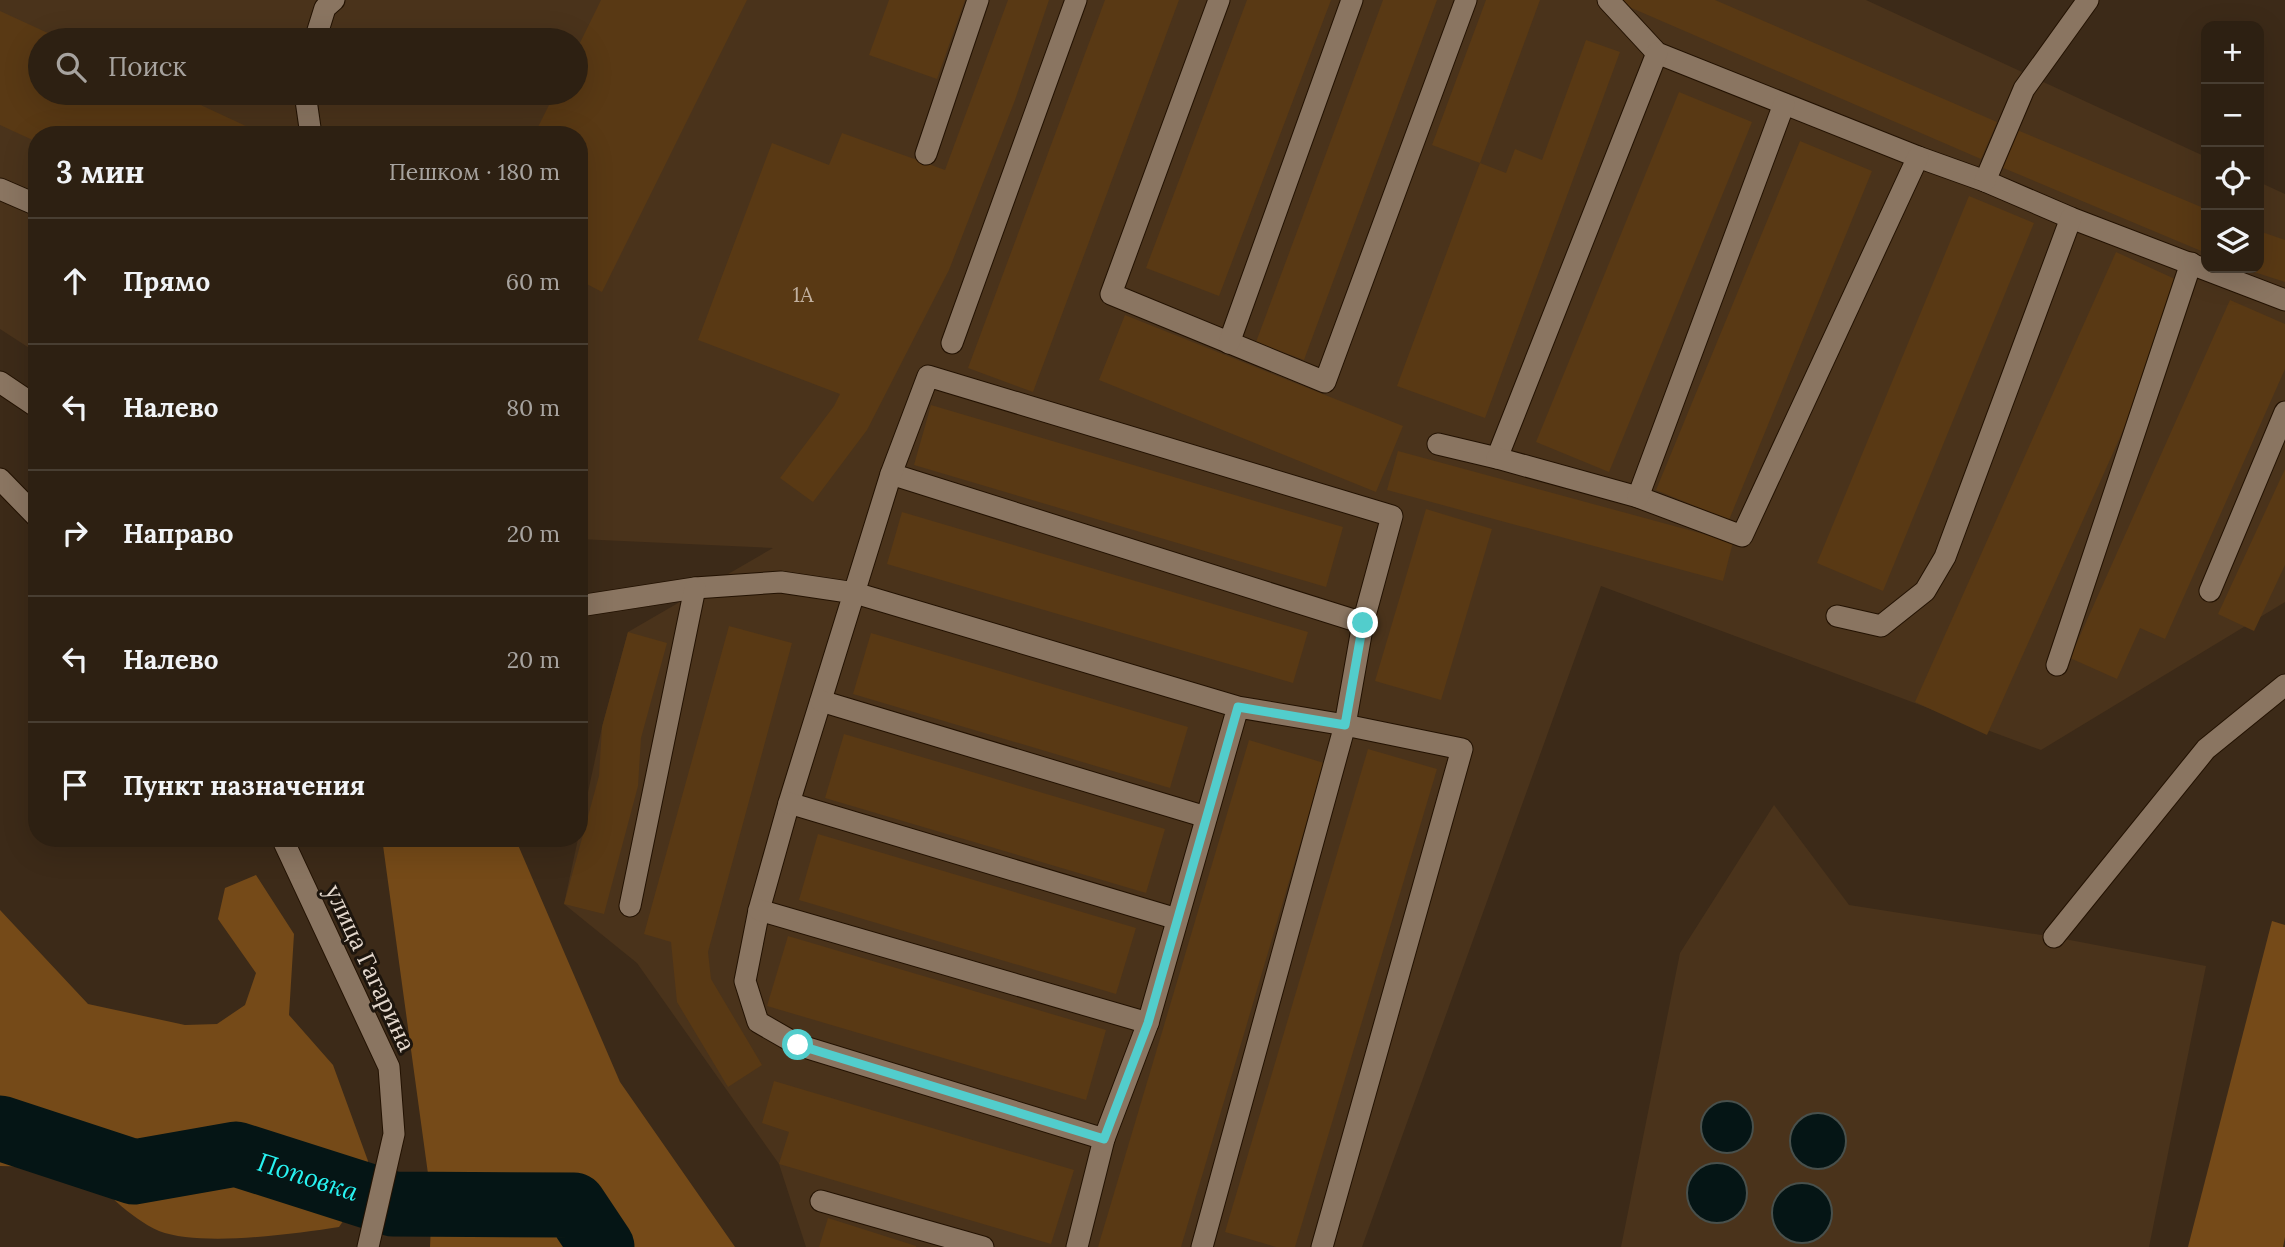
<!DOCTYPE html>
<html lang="ru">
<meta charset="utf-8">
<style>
:root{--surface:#2d2012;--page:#35281b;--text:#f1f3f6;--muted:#a7a39f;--line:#483e32}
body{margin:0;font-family:Lora,serif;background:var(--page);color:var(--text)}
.controls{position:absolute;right:21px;top:21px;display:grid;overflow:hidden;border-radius:14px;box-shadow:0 7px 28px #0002}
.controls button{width:63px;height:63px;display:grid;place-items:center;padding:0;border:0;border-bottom:2px solid var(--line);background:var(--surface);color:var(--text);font:35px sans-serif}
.stop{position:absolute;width:21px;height:21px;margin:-16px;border:5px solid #52cdcc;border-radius:50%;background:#fff}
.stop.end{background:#52cdcc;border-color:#fff;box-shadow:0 2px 7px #0008}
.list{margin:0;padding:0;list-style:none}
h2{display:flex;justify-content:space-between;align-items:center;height:91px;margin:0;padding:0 28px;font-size:30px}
h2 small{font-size:23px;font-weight:400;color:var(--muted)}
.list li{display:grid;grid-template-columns:46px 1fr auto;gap:21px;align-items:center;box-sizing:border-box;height:126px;padding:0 28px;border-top:2px solid var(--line)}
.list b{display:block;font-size:26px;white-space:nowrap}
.list em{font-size:23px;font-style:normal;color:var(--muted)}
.icon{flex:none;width:38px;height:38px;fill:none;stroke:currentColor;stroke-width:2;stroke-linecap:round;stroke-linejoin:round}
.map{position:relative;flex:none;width:2285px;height:1247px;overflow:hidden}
.search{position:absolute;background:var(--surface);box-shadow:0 7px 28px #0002;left:28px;top:28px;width:560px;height:77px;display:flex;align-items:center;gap:18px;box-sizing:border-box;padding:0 24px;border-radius:38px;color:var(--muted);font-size:26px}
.panel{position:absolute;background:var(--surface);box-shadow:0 7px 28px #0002;left:28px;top:126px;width:560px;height:721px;border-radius:28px}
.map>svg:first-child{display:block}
.built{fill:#4a331b;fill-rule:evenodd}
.green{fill:#754a18}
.water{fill:#051515;stroke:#48504c;stroke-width:2}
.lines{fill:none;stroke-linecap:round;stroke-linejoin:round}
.river{stroke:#051515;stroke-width:65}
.building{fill:#593914}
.minor-casing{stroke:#231202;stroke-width:23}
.minor{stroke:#8a7561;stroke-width:21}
.route{stroke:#52cdcc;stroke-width:9}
.labels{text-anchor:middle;stroke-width:6;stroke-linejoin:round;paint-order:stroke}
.number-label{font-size:21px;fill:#c1b09f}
.street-label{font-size:24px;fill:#e4d8cd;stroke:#1d150d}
.water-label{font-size:26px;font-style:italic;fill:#28f3f2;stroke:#1d150d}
</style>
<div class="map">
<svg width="2285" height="1247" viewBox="0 0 2285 1247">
<rect width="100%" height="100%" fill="#3c2a18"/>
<g class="built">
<path d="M0,0H1866L2206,157V268H2259V182L2285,194V602L2041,750L1601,586L1362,1247H806L779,1164L637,963L564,904L602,727L628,632L773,548L579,539V135H37V353L0,329ZM40,40H576V93H40Z"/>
<polygon points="1774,805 1849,905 2054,937 2206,966 2149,1247 1621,1247 1680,953"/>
</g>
<g class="green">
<polygon points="382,838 515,838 620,1082 735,1247 430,1247 432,1203"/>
<path d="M256,875L294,934L289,1015L333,1065L368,1161L361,1195L339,1227C294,1234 201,1247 159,1231C128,1217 105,1190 80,1168L0,1166V910L88,1004L185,1025L217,1024L245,1005L256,973L218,919L225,888Z"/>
<polygon points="2272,921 2285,925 2285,1237 2283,1247 2188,1247"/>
</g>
<g class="water">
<circle cx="1727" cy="1127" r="26"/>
<circle cx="1818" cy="1141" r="28"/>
<circle cx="1717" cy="1193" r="30"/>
<circle cx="1802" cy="1213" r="30"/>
</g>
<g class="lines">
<path class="river" id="s1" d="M0,1128L134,1172L236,1154L393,1204L574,1205L602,1247"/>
</g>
<g class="building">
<polygon points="601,0 747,0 602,292 579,280 579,135 534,135 555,93 576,93 576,51"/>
<polygon points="889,0 965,0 937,79 869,55"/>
<polygon points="1008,0 1049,0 1015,100 949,270 867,430 813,502 780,478 834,406 840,394 698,340 772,143 829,165 842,133 945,170"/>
<polygon points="1105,0 1179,0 1033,392 968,368"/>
<polygon points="1247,0 1331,0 1219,296 1146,268"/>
<polygon points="1383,0 1437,0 1304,360 1256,342"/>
<polygon points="1486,0 1540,0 1480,163 1432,145"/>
<polygon points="1621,0 1715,0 1997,122 1981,159 1620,3"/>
<polygon points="0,11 63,40 40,40 40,93 175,93 265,135 37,135 37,142 0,125"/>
<polygon points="1586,40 1620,52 1485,418 1397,386 1480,163 1506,173 1515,149 1542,160"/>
<polygon points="1679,92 1752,122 1609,472 1536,442"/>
<polygon points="2017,130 2206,209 2206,253 2001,167"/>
<polygon points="1800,141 1872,171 1729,520 1656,490"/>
<polygon points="1969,196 2034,223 1883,591 1817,563"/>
<polygon points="2259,231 2285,240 2285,282 2242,268 2259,268"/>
<polygon points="2116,252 2188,285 1987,735 1915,702"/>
<polygon points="2230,300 2285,324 2285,369 2165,639 2140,628 2117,679 2070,658"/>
<polygon points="1125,315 1403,426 1376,492 1099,380"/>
<polygon points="931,405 1343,527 1326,587 914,465"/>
<polygon points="1398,451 1733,542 1723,581 1387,490"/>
<polygon points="2285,469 2285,565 2254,631 2218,614"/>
<polygon points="1426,509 1492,529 1441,700 1375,681"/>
<polygon points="902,512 1308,632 1293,683 887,564"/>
<polygon points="729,626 792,643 708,952 711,979 762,1065 728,1087 677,1002 671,942 644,934"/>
<polygon points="628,632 667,643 641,738 638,786 604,914 564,904 599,776 602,727"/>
<polygon points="871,633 1188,727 1170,788 853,694"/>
<polygon points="844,734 1165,829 1146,893 825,798"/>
<polygon points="1249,740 1324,763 1181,1247 1098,1247"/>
<polygon points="1368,749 1437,769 1295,1247 1276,1247 1225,1232"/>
<polygon points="818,834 1136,928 1116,994 799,900"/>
<polygon points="788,936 1106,1030 1086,1100 767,1006"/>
<polygon points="774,1081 1074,1170 1051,1244 779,1164 789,1132 762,1123"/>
<polygon points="828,1218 916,1246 916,1247 819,1247"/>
</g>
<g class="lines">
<g class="minor-casing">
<g id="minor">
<polyline points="1219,0 1111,294 1325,382 1466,0"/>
<polyline points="1608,0 1657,53 1918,157 1985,181 2071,218 2285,300"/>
<polyline points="315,40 325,8 334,0"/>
<polyline points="305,93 311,135"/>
<polyline points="926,154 978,0"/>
<polyline points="1985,181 2024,89 2088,0"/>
<polyline points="0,189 37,205"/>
<polyline points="952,343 1076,0"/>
<polyline points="1229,343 1352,0"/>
<polyline points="0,382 37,407"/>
<polyline points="1438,444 1497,458 1657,53"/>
<polyline points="1497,458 1638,497 1742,536 1918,157"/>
<polyline points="891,474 1363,623"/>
<polyline points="0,479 37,517"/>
<polyline points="1638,497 1784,104"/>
<polyline points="2210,591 2285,412"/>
<polyline points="579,606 695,588 781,582 855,593 1238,707 1148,1023 1104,1139 798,1045 758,1022 745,981 759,910 789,803 891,474 928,376 1392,516 1363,623 1345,725 1238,707"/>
<polyline points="1837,616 1881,626 1925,591 1945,557 2071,218"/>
<polyline points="2057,665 2191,263"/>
<polyline points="821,701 1206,817"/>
<polyline points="789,803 1177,919"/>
<polyline points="282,838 389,1067 394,1134 368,1247"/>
<polyline points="630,906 695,588"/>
<polyline points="759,910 1148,1023"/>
<polyline points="2054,937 2206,749 2285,685"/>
<polyline points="821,1201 983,1247"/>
<polyline points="1077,1247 1104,1139"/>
<polyline points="1202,1247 1345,725 1462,749 1322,1247"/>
</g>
</g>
<use href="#minor" class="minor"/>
</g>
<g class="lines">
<polyline class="route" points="798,1045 1104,1139 1148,1023 1238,707 1345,725 1363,623"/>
</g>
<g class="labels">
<g class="number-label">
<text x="803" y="302">1А</text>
</g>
<g class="street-label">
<text transform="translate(370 968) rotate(65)" y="8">улица Гагарина</text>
</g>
<g class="water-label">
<text dy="9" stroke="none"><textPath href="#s1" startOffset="320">Поповка</textPath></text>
</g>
</g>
</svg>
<div class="controls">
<button>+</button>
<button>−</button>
<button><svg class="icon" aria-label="locate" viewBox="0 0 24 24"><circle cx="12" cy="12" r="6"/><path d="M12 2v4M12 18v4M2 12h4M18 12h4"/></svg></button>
<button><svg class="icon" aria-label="layers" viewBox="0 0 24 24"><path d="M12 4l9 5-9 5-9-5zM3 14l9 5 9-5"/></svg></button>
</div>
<div class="stop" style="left:798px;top:1045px"></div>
<div class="stop end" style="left:1363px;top:623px"></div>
<div class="search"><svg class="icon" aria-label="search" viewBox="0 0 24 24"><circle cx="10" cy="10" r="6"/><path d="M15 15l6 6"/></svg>Поиск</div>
<section class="panel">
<h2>3 мин<small>Пешком · 180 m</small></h2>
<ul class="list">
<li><svg class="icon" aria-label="ahead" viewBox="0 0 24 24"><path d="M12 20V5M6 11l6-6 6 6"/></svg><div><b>Прямо</b></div><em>60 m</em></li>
<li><svg class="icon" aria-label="left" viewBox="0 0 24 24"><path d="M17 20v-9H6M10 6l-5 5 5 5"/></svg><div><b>Налево</b></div><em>80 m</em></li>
<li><svg class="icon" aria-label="right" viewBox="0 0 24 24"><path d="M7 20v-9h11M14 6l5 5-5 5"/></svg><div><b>Направо</b></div><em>20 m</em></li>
<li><svg class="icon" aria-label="left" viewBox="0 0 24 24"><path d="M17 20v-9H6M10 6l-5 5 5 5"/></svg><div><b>Налево</b></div><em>20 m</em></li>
<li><svg class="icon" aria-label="arrive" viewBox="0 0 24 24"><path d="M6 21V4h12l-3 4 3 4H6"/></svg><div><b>Пункт назначения</b></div></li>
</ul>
</section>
</div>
